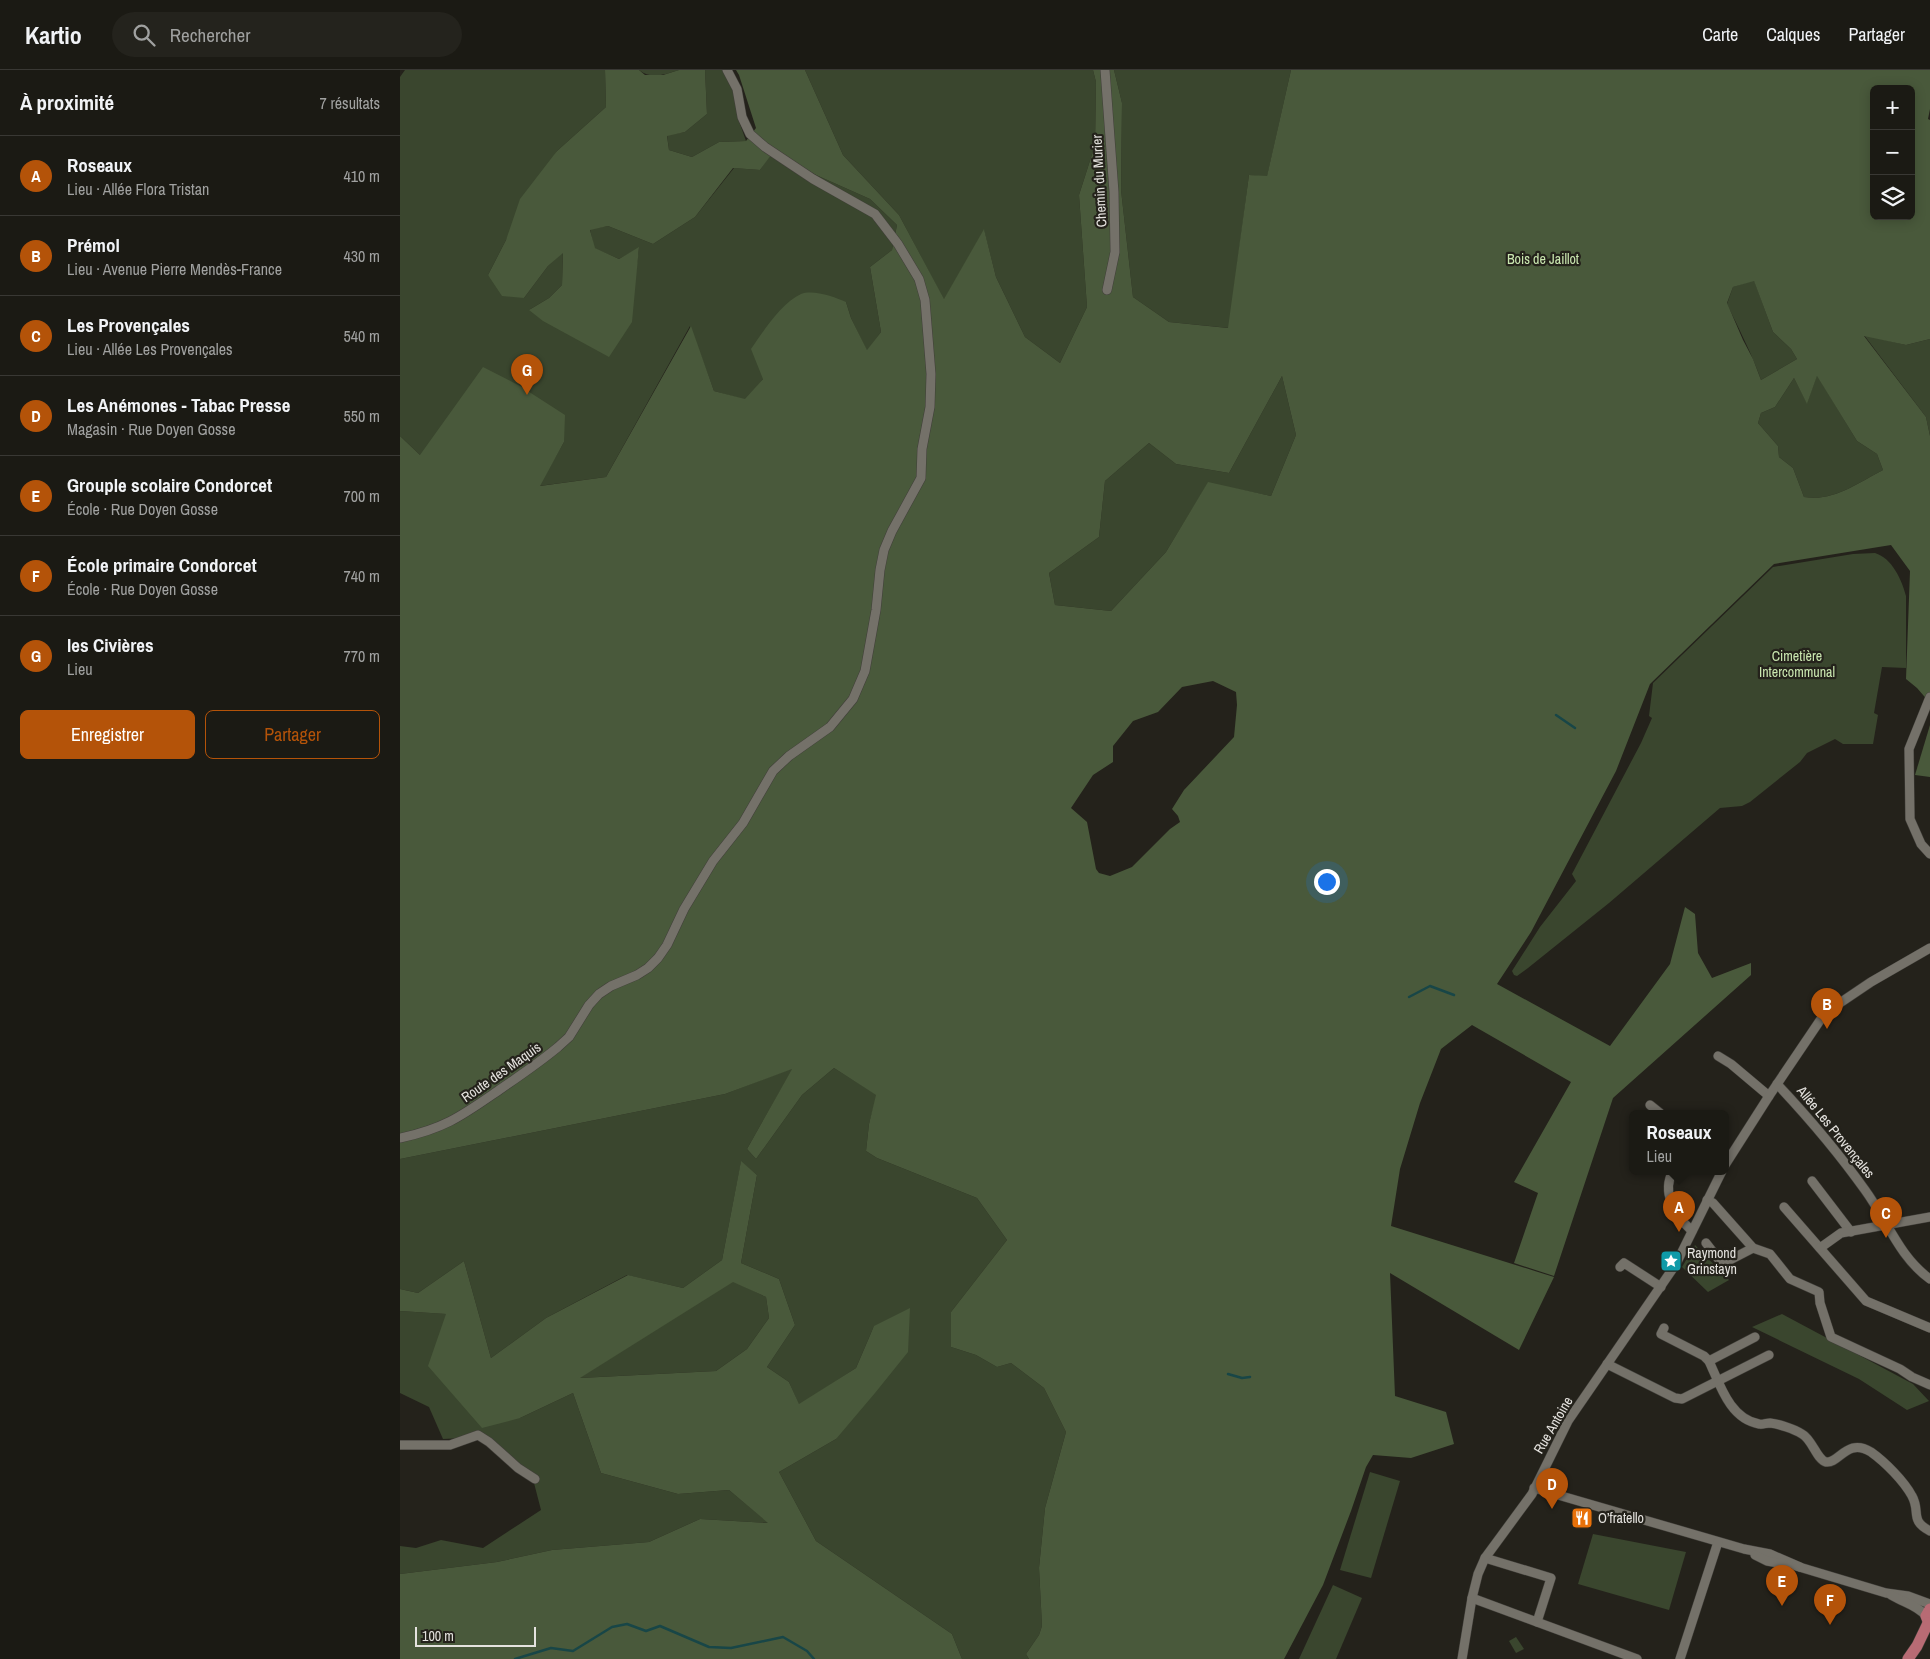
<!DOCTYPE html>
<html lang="fr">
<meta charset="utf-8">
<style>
:root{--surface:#1b1a14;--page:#24231d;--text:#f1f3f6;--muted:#a0a1a0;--line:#393834;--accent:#b45309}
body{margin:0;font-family:"Archivo Narrow",sans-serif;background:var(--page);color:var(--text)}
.controls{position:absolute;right:15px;top:15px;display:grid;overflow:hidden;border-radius:8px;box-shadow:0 2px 12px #0003}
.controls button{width:45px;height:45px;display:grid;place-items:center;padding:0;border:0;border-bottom:1px solid var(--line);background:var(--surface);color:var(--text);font:25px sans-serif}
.scale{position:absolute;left:15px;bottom:12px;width:121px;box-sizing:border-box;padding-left:5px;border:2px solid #e5e3df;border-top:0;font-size:14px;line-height:18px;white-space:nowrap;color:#e5e3df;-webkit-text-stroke:4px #24221b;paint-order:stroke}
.you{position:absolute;left:926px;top:811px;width:18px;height:18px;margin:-12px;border:4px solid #fff;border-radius:50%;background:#1a73e8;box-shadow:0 0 0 8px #1a73e833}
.badge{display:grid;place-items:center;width:32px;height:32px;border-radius:50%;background:var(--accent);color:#fff;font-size:16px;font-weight:700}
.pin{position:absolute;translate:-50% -41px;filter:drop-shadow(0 1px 2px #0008)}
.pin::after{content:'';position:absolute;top:26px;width:18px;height:15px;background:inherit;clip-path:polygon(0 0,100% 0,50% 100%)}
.popup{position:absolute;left:1229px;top:1040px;width:100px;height:65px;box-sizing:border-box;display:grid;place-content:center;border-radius:8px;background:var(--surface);filter:drop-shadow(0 1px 4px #0005);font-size:16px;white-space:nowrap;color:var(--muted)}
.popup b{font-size:19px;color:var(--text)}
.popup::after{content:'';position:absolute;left:50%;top:100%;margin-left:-10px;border:10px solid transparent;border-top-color:var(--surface)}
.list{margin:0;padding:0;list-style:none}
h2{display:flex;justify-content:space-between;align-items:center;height:65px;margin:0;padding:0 20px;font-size:21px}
h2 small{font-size:16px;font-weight:400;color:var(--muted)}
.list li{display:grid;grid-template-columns:32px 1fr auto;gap:15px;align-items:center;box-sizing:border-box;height:80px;padding:0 20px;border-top:1px solid var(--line)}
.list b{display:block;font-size:19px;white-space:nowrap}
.list p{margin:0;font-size:16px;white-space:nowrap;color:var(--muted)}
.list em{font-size:16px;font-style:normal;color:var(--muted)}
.actions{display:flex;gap:10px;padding:15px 20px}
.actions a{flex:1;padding:11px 0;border:1px solid var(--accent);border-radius:8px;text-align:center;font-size:18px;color:var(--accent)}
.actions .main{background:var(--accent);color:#fff}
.icon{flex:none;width:28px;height:28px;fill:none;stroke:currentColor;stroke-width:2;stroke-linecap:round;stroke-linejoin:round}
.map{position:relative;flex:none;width:1530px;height:1589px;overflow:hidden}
header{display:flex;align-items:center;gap:30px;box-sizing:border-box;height:70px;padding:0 25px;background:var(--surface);border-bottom:1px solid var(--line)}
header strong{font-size:24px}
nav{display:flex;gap:28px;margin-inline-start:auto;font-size:18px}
.search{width:350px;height:45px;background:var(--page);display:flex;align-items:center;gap:12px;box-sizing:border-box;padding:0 18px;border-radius:28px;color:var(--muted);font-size:19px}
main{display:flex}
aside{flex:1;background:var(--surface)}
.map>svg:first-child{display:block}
.green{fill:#3a462e}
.forest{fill:#49593b;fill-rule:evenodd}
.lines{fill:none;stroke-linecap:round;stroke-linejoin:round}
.stream{stroke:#184647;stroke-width:2.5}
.minor-casing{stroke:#413f3a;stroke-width:10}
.major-casing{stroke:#413f3a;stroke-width:12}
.minor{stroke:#747169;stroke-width:9}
.major{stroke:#b86b74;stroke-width:11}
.labels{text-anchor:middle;stroke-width:4.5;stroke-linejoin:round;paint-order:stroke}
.street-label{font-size:14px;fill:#e5e3df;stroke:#24221b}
.park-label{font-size:14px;fill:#cae7b0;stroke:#24221b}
.poi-label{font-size:14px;fill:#e5e3df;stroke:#24221b;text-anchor:start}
</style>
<header>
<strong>Kartio</strong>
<div class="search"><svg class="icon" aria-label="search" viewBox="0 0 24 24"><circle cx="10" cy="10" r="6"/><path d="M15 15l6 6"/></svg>Rechercher</div>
<nav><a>Carte</a><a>Calques</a><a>Partager</a></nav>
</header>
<main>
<aside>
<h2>À proximité<small>7 résultats</small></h2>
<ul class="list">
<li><span class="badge">A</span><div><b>Roseaux</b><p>Lieu · Allée Flora Tristan</p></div><em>410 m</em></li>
<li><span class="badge">B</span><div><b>Prémol</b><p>Lieu · Avenue Pierre Mendès-France</p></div><em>430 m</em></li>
<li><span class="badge">C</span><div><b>Les Provençales</b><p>Lieu · Allée Les Provençales</p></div><em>540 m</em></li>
<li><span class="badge">D</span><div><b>Les Anémones - Tabac Presse</b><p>Magasin · Rue Doyen Gosse</p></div><em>550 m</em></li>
<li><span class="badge">E</span><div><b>Grouple scolaire Condorcet</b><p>École · Rue Doyen Gosse</p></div><em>700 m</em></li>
<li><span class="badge">F</span><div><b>École primaire Condorcet</b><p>École · Rue Doyen Gosse</p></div><em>740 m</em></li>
<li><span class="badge">G</span><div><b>les Civières</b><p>Lieu</p></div><em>770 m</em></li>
</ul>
<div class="actions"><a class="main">Enregistrer</a><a>Partager</a></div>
</aside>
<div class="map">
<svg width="1530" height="1589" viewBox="0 0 1530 1589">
<rect width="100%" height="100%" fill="#24221b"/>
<g class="green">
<polygon points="5,0 205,0 206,37 157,81 106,170 88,205 124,228 148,196 163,182 162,215 149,228 129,240 236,201 239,178 219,189 194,178 190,159 208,156 253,174 295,147 334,98 360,100 373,80 416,105 470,129 497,155 492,180 470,197 481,262 467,281 451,248 446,232 363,309 346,330 314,321 290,256 206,407 139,416 164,372 20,385 0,366 0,7"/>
<path d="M239,0H279C266,4 251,10 239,0Z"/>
<polygon points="305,0 322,0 332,16 340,54 346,71 319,72 292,87 269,80 267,65 285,62 307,44"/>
<polygon points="405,0 693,0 696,12 695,75 679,125 687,237 660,293 625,267 596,207 584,160 544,230 499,145 443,85"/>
<polygon points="714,0 891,0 867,107 849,105 829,258 769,252 733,227 721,120 722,33"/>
<path d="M1354,210L1373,262L1391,279L1397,289L1361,310C1352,284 1339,259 1327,234L1333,217Z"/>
<polygon points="1464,265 1506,275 1530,269 1530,366 1526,347"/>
<path d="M1417,305L1457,371L1477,384L1483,400C1458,413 1433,432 1404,427L1393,398L1379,387L1378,376L1358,353L1361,343L1375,337L1394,308L1407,333Z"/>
<polygon points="882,306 896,365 871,426 808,413 766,482 711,541 655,535 649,503 699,467 705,411 749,373 776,394 829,403"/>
<path d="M1475,483C1492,488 1502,510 1506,526V598L1482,597L1474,643L1478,645L1473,674H1443L1435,669L1407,683L1400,692L1350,732L1342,736L1320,738L1209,833L1128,898L1117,906L1114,905L1112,901L1140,857L1176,811L1172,804L1241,673L1252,648L1249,646L1253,613L1373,497L1453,484Z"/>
<polygon points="393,998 347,1079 356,1089 402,1025 434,998 477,1025 469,1054 466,1081 477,1088 577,1128 607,1170 551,1242 551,1277 576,1285 597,1297 611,1293 644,1318 666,1362 645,1438 639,1498 642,1556 639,1565 626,1584 629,1589 562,1589 552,1564 416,1471 379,1402 436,1369 474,1256 456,1298 399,1335 389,1312 367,1297 395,1255 379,1209 341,1193 357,1105 341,1092 322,1190 283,1218 227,1205 146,1248 91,1288 64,1191 18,1223 0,1219 0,1089 325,1024"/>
<polygon points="1295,1175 1329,1210 1308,1222 1282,1197"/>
<polygon points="333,1211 366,1227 369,1248 347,1279 316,1301 179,1308"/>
<polygon points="0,1241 47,1244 120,1348 173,1323 201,1403 278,1424 329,1420 369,1453 300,1449 249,1472 152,1480 97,1492 0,1504 0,1476 16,1478 41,1470 83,1478 141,1440 134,1413 73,1364 63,1368 43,1369 29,1337 0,1323"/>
<polygon points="1382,1244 1513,1314 1529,1331 1507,1340 1459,1309 1352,1257"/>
<polygon points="970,1402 1000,1411 971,1508 940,1500"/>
<polygon points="1193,1464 1286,1482 1269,1540 1178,1514"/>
<polygon points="933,1515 962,1528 936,1589 899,1589"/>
<polygon points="1116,1567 1124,1579 1116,1583 1109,1571"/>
</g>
<g class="forest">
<path d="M205,0H239L245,5H263L279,0H305L307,44L285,62L267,66L269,80L292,87L319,72L346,71L356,58L339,5L336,0H405L443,85L499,145L544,229L584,159L596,207L625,267L660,293L687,237L679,125L695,75L696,12L693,0H714L722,33L721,120L733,227L769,252L828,258L849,105L867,106L891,0H1530V39L1528,49L1530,50V269L1506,275L1464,266L1526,347L1530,366V633L1517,618L1506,609L1510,501L1491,475L1374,494L1250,614L1216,701L1131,862L1097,914L1210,976L1270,894L1285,837L1295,844L1298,883L1312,908L1351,893V905L1213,1028L1154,1206L1114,1193L1138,1123L1114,1112L1171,1012L1072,955L1041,979L1020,1033L1000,1099L991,1156L1154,1207L1119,1280L990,1203L995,1326L1046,1342L1054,1374L1011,1388L973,1385L966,1397L951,1441L923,1515L884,1589H629L626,1584L639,1565L642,1556L639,1498L645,1438L666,1362L644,1318L611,1293L597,1297L576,1285L551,1277V1242L607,1170L577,1128L477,1088L466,1081L469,1054L476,1025L434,998L402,1025L356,1089L347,1079L392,999L325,1024L0,1089V366L20,385L83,297L120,316L165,345L164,372L140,416L206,407L291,256L314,321L345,329L363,309L351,279C363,262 381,233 401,224C413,219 435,227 446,232L451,248L467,280L481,262L470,197L492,180L497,155L470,129L416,105L374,81L360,100L333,98L295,147L253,174L208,156L190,160L195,178L219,189L239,177L232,252L209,287L143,251L129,240L149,228L162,215L163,183L148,196L124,228L102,226L88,205L106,170L120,129L157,81L206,37ZM1474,19H1511V146H1474ZM1354,211L1373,262L1391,279L1397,289L1361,310L1353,289L1343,270L1327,233L1333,217ZM882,306L896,365L871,426L808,412L766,482L711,541L655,535L649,503L699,467L705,411L749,373L776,394L829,403ZM1417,306L1457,371L1477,384L1483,400C1458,413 1433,432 1404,427L1393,398L1379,387L1378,376L1358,353L1361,343L1375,337L1394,308L1407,334ZM813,611L836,622L837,635L834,667L784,720L772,739L778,746L780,752L770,759L732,797L710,806L699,803L696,799L687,752L671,738L693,705L713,692V676L733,651L758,642L782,617Z"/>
<polygon points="1530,655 1530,707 1515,705"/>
<path d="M341,1091L357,1105L341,1193L379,1209L395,1255L367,1297L389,1312L399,1334L456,1298L474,1256L510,1238L508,1282L475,1323L436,1369L379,1402L416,1471L552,1564L562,1589H0V1504L97,1492L152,1480L249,1472L300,1449L368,1453L329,1420L278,1424L201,1403L173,1323L120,1348L82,1358L28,1296L46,1244L0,1241V1219L18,1223L64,1191L91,1288L146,1248L228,1205L283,1218L322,1190ZM333,1212L366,1227L369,1248L347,1279L316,1301L180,1308Z"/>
</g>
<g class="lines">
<g class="stream">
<polyline points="1156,645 1175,658"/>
<polyline points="1009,927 1030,916 1054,925"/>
<polyline points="828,1304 842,1308 850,1307"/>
<polyline points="115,1589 151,1578 173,1581 212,1557 227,1554 246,1561 260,1556 309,1577 331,1578 383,1567 407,1581 414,1589"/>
</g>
<g class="minor-casing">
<g id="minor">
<polyline points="705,0 714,122 715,182 707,220"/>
<polyline points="1530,627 1509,679 1510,749 1521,774 1530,784"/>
<polyline points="1318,986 1331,994 1369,1026"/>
<path d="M1377,1014C1409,1048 1438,1082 1465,1120C1487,1150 1499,1187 1530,1209"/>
<polyline points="1250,1035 1260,1043"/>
<path d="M0,1068C47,1058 64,1044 102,1018C121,1005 140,992 158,977L169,967L189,935L199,924L211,916L237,905L248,898L258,888L267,875L284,839L313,791L343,753L373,701L389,686L430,657L453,629L465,601L476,540L480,500L484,480L492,461L521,408L522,379L530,337L531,304L525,230L519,209L498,174L475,144L413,109L365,77L350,64L342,47L337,19L327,0"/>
<polyline points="1325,1095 1369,1026 1425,943 1471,912 1530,878"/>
<path d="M1273,1101C1261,1123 1275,1145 1292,1161"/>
<polyline points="1412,1111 1451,1162"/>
<polyline points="1307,1130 1313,1133 1353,1178 1370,1184 1390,1209 1419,1222 1420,1233 1431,1267 1500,1299 1512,1307 1530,1315"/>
<polyline points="1384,1137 1466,1231 1530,1258"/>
<polyline points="1306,1173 1320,1191 1324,1193 1353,1178"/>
<polyline points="1420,1178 1441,1163 1530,1147"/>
<polyline points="1220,1197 1224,1193 1261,1217"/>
<path d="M1264,1258L1261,1264L1304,1286L1309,1291C1320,1315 1330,1349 1359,1354C1362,1355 1366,1353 1370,1353C1379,1354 1394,1359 1402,1364C1412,1369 1417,1390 1426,1392C1439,1394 1447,1367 1471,1382C1485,1392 1504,1411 1512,1426C1521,1442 1509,1450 1530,1461"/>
<polyline points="1309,1291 1355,1267"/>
<polyline points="1207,1294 1275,1328 1282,1329 1369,1285"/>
<polyline points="0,1375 50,1375 78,1365 89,1372 118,1398 135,1409"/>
<polyline points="1134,1418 1344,1479 1370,1484 1400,1497"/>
<polyline points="1355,1485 1367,1491 1383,1494"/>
<polyline points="1085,1488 1151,1508 1137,1552"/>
<polyline points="1396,1496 1486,1523 1508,1526 1530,1534"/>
<path d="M1491,1525C1504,1533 1517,1535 1526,1546"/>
<polyline points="1072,1528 1237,1589"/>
<polyline points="1062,1589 1072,1528 1078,1504 1085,1488 1132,1424 1168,1351 1276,1194 1322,1101"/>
<polyline points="1280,1589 1318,1472"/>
</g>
</g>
<g class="major-casing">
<g id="major">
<polyline points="1530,1539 1526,1546 1530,1556"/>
<polyline points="1508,1589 1517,1576 1528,1553"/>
</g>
</g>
<use href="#minor" class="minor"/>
<use href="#major" class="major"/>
</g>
<defs>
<g id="sight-square" transform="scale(1.125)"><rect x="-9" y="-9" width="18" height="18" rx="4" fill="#0f9aa8" stroke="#24221b"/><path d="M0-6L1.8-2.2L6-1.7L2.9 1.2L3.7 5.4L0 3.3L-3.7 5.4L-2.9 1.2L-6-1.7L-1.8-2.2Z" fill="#fff"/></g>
<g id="restaurant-square" transform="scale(1.125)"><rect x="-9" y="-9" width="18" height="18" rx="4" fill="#e8710a" stroke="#24221b"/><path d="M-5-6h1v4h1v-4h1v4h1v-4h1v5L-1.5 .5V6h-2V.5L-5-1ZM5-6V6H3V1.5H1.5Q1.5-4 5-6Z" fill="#fff"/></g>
</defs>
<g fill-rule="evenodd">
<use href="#sight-square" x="1271" y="1191"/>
<use href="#restaurant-square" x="1182" y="1448"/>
</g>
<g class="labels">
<g class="street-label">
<text transform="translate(699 111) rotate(-93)" y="5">Chemin du Murier</text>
<text transform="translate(101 1002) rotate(-35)" y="5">Route des Maquis</text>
<text transform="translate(1436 1062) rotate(51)" y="5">Allée Les Provençales</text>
<text transform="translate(1153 1355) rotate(-60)" y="5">Rue Antoine</text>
</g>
<g class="park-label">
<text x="1143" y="194">Bois de Jaillot</text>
<text x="1397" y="591">Cimetière<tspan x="1397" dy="16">Intercommunal</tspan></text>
</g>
<g class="poi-label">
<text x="1287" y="1188">Raymond<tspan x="1287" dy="16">Grinstayn</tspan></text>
<text x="1198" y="1453">O’fratello</text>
</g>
</g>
</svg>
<div class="controls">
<button>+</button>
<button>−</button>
<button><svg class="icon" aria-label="layers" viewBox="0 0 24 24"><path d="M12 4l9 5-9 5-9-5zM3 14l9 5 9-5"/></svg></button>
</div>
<div class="scale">100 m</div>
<div class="you"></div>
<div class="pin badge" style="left:1279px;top:1162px">A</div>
<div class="popup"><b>Roseaux</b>Lieu</div>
<div class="pin badge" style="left:1427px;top:959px">B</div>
<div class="pin badge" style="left:1486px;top:1168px">C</div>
<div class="pin badge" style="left:1152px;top:1439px">D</div>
<div class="pin badge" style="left:1382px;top:1536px">E</div>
<div class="pin badge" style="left:1430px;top:1555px">F</div>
<div class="pin badge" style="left:127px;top:325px">G</div>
</div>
</main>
